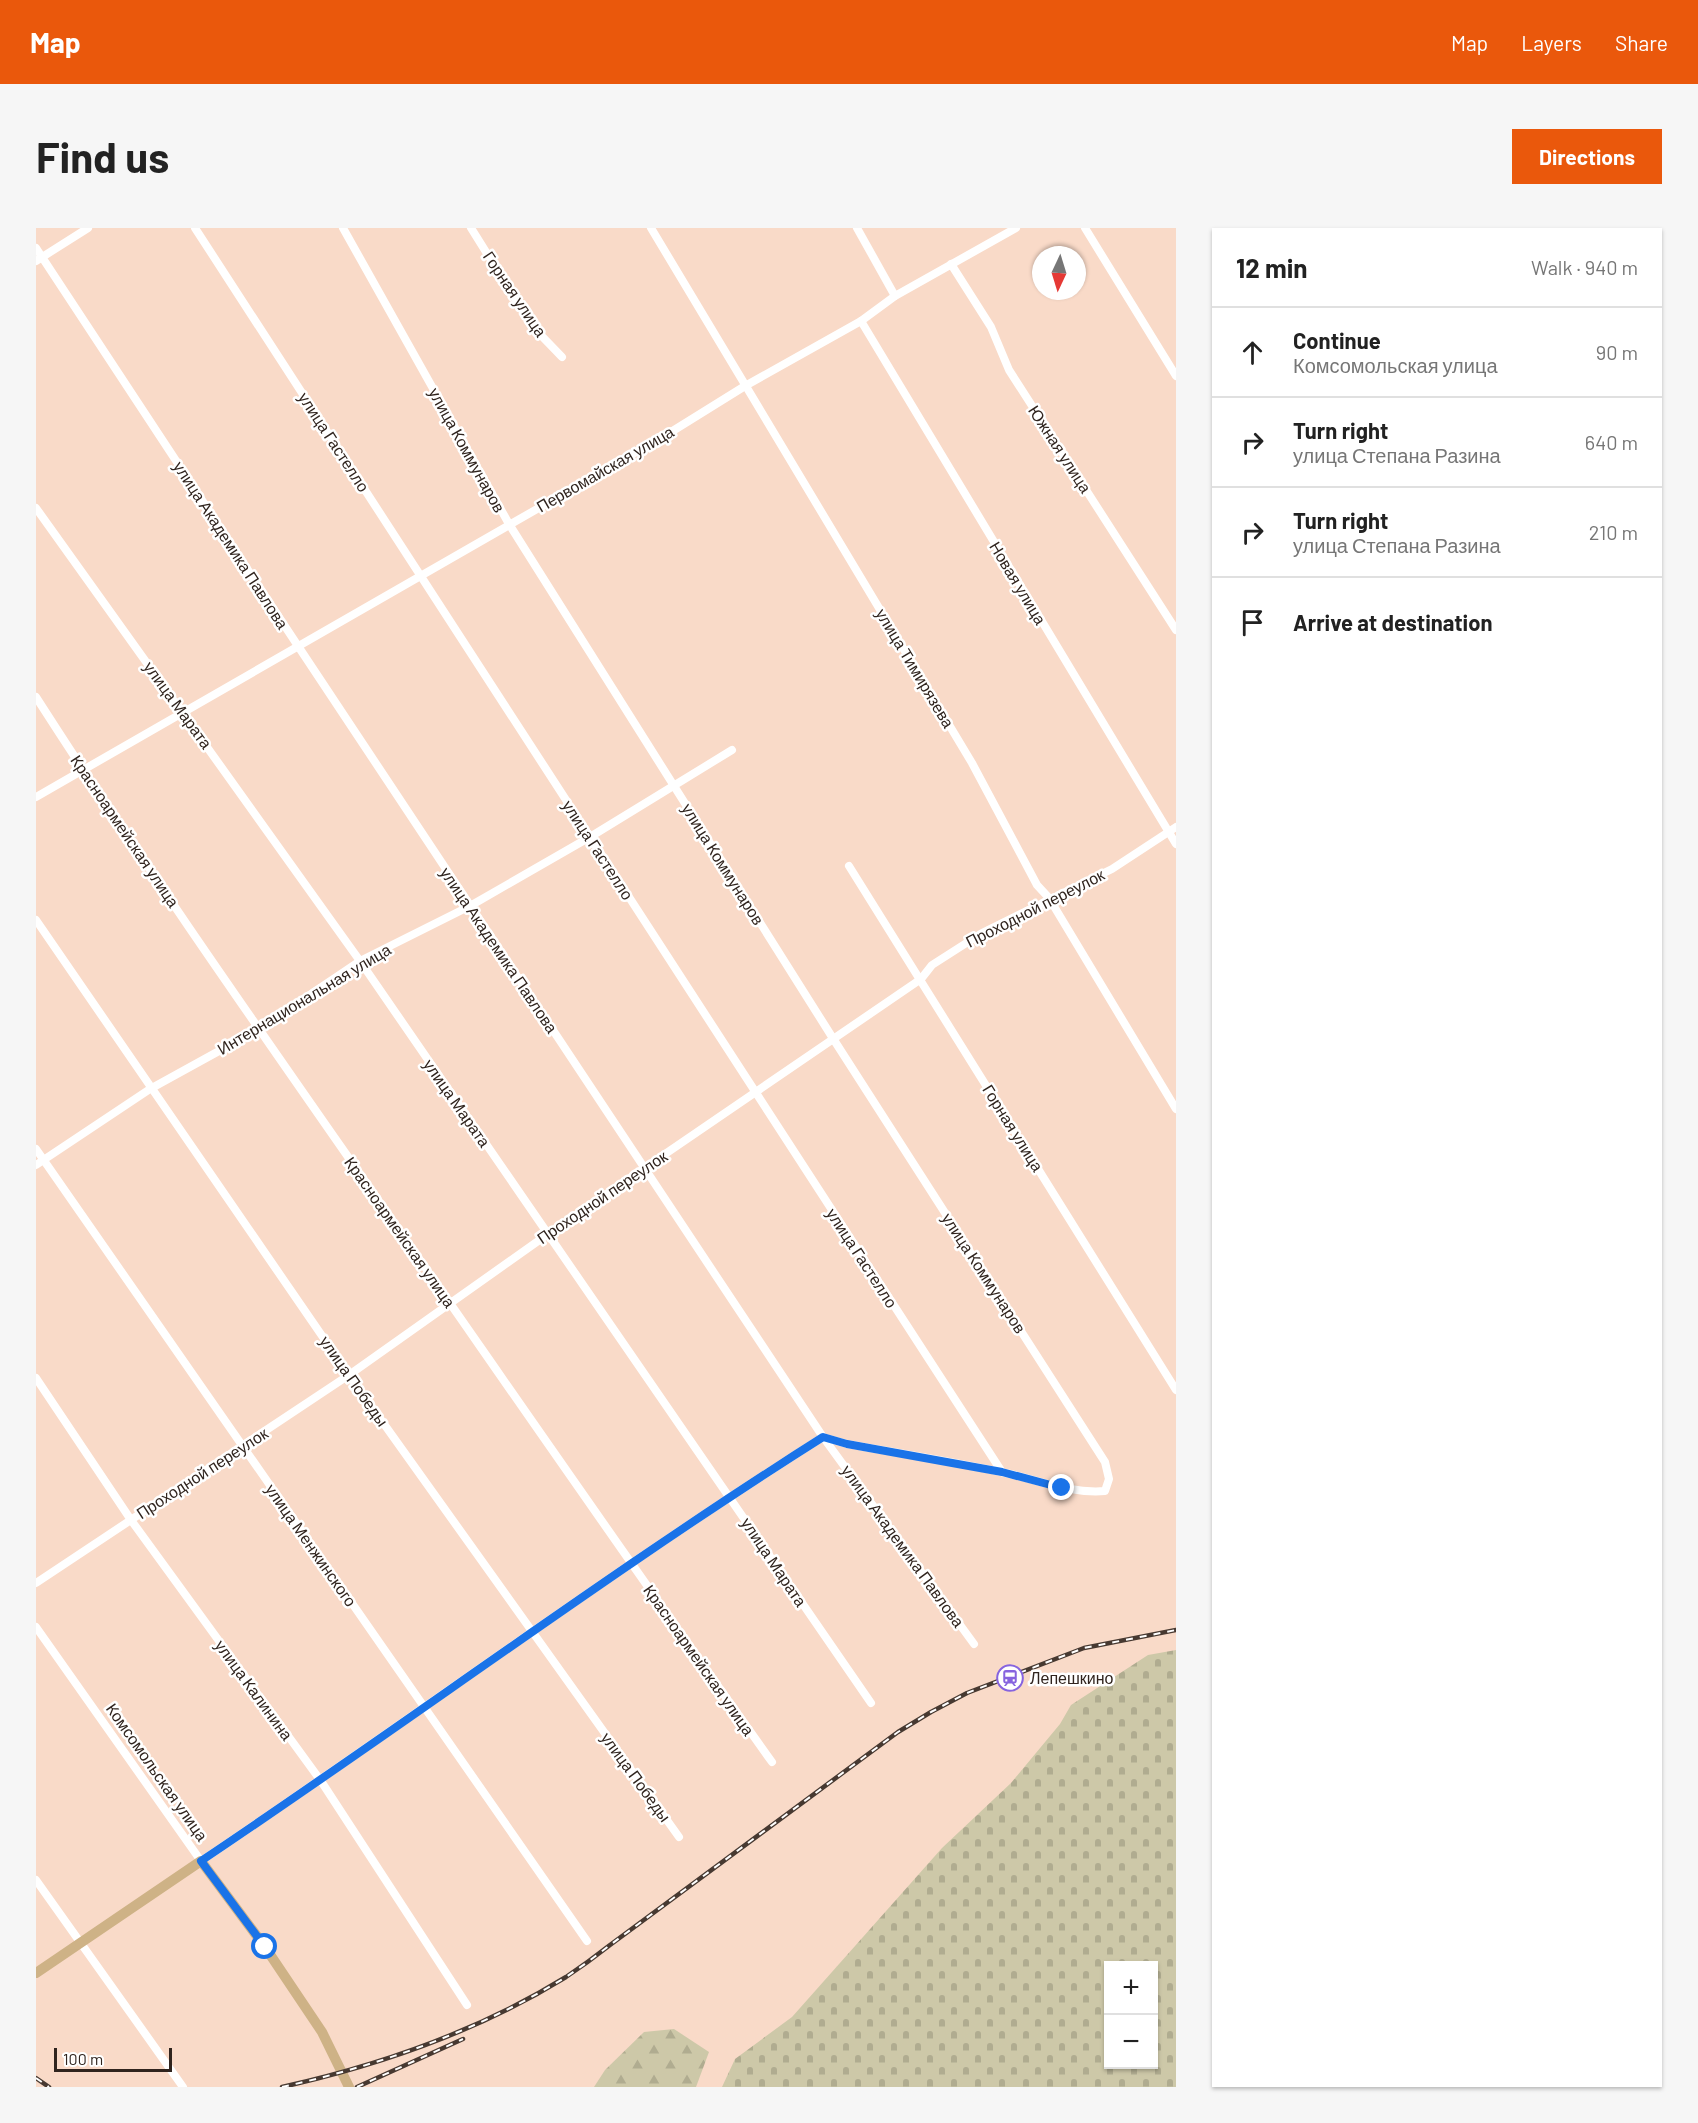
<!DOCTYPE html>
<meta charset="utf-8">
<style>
:root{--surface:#fff;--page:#f6f6f6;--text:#222;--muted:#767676;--line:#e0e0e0;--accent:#ea580c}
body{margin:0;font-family:Barlow,sans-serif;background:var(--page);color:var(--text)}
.controls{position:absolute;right:18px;bottom:18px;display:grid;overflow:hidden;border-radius:0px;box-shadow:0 2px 4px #0004}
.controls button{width:54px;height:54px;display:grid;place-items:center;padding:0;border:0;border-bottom:2px solid var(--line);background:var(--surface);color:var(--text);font:30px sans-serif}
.compass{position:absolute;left:996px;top:18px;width:54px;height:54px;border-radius:50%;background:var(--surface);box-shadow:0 2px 4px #0004;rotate:184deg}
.scale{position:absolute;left:18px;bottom:15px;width:118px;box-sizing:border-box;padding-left:6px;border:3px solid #30241e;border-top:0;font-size:16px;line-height:21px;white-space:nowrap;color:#30241e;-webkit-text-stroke:4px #fff;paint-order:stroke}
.stop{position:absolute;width:18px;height:18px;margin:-14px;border:4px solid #1a73e8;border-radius:50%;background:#fff}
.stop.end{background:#1a73e8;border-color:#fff;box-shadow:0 2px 6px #0008}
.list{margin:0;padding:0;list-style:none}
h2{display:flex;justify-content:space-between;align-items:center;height:78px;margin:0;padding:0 24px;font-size:26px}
h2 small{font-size:20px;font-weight:400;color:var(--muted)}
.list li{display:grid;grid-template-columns:39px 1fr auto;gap:18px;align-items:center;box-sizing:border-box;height:90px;padding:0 24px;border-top:2px solid var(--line)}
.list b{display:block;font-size:22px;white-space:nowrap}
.list p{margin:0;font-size:20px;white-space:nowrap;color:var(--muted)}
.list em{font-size:20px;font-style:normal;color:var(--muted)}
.icon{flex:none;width:33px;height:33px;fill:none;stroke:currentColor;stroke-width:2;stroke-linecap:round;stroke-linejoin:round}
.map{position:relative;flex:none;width:1140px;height:1859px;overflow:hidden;border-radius:0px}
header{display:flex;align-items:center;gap:36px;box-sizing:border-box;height:84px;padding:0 30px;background:var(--accent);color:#fff}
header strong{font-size:28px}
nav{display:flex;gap:33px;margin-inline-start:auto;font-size:21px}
.intro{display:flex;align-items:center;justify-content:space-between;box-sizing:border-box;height:144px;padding:0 36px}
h1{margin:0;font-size:42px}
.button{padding:15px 27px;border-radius:0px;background:var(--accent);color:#fff;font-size:21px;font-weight:700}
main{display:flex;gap:36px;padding:0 36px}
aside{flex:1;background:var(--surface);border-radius:0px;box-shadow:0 2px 4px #0004}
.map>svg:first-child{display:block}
.forest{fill:url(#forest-firs)}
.cemetery{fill:url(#cemetery-stones);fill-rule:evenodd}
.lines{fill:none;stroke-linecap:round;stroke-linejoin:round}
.minor{stroke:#fff;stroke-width:8}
.major{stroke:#ceb286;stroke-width:10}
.rail-casing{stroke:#473931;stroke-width:4.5}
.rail{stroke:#fff;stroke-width:2;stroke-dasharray:7;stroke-linecap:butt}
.route{stroke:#1a73e8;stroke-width:8}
.labels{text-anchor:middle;stroke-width:5;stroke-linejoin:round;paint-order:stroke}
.street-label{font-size:16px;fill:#30241e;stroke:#fff}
.poi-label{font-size:16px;fill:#30241e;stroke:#fff;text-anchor:start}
</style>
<header>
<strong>Map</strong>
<nav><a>Map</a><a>Layers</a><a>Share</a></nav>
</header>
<div class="intro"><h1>Find us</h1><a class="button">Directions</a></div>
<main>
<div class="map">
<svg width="1140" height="1859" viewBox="0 0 1140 1859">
<defs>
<pattern id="forest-firs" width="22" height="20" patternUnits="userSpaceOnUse" patternTransform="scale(1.5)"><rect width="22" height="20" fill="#cdc8a8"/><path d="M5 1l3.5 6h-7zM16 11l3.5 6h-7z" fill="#b0ac90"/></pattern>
<pattern id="cemetery-stones" width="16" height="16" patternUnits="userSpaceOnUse" patternTransform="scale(1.5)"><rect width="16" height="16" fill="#cdc8a8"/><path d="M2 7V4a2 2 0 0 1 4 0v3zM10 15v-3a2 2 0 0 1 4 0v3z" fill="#b0ac90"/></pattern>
</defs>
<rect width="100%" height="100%" fill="#f9dac8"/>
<polygon class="forest" points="638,1801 673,1824 660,1859 558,1859 569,1842 608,1804"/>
<path class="cemetery" d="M1140,1422V1859H686L699,1831L756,1789L906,1620L975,1555L1024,1496L1035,1477L1112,1427ZM1072,1738H1118V1836H1072Z"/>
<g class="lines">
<g class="minor">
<path d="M159,0C428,415 695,831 966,1244"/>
<polyline points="435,0 497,99 526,129"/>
<polyline points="615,0 936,535 1001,657 1013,670 1140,881"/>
<polyline points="821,0 859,68"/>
<polyline points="1049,0 1140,148"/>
<polyline points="0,20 262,418 787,1209 938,1416"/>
<polyline points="0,33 52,0"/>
<polyline points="915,36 955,99 973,142 1140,402"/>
<polyline points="825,93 1140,616"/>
<polyline points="0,280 324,733 835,1475"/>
<path d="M0,469C109,639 225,804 340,969C472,1158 602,1347 736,1534"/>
<polyline points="0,569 635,204 709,158 825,93 859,68 980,0"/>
<polyline points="813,638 1140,1162"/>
<polyline points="0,692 313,1147 643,1609"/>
<polyline points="0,921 551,1713"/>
<polyline points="0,937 114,861 223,801 324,733 434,678 554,609 696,522"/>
<polyline points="0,1150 95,1292 285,1553 431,1777"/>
<polyline points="0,1355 313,1147 512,1006 885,751 896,737 946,705 1076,641 1140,599"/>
<path d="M0,1399L165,1633C373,1493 575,1343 787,1209L811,1216C862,1225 914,1233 965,1244C1000,1251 1033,1266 1069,1263L1073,1251L1069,1234L798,812L473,296L307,0"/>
<polyline points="0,1652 147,1859"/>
</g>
<polyline class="major" points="0,1745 165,1633 229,1719 286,1804 313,1859"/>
<g class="rail-casing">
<g id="rail">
<polyline points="0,1850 13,1859"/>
<path d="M246,1859C345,1837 444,1802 530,1749C545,1739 560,1728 574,1717L862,1504L895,1484L931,1465L1048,1420L1140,1402"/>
<polyline points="321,1859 427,1811"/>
</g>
</g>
<use href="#rail" class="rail"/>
</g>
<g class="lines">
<path class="route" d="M229,1719L165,1633C374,1493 575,1343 787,1209L811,1216L966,1244L1026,1260"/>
</g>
<defs>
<g id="station-ring" transform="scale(1.35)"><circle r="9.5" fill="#fff" stroke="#8764df" stroke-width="1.5"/><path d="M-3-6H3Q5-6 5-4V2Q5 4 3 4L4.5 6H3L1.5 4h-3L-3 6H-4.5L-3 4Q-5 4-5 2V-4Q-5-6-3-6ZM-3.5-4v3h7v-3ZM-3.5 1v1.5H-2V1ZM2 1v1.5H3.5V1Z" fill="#8764df"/></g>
</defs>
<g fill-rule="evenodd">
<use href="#station-ring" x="974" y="1450"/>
</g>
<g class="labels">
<g class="street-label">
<text transform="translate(479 66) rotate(56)" y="6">Горная улица</text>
<text transform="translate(298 214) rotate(57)" y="6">улица Гастелло</text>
<text transform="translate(1024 221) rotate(57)" y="6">Южная улица</text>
<text transform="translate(431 222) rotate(61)" y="6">улица Коммунаров</text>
<text transform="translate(569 241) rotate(-30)" y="6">Первомайская улица</text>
<text transform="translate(195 317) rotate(57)" y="6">улица Академика Павлова</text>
<text transform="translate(982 355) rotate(59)" y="6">Новая улица</text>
<text transform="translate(879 440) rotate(59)" y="6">улица Тимирязева</text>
<text transform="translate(142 477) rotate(54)" y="6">улица Марата</text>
<text transform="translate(89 603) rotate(56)" y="6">Красноармейская улица</text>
<text transform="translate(562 622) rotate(57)" y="6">улица Гастелло</text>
<text transform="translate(687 636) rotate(58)" y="6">улица Коммунаров</text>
<text transform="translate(999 680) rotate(-27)" y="6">Проходной переулок</text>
<text transform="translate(463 722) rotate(56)" y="6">улица Академика Павлова</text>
<text transform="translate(268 771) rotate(-31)" y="6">Интернациональная улица</text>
<text transform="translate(421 875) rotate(55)" y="6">улица Марата</text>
<text transform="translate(977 900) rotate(58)" y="6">Горная улица</text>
<text transform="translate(566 969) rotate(-34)" y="6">Проходной переулок</text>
<text transform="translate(364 1004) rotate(55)" y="6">Красноармейская улица</text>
<text transform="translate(826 1030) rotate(57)" y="6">улица Гастелло</text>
<text transform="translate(948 1045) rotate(57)" y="6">улица Коммунаров</text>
<text transform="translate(318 1153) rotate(55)" y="6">улица Победы</text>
<text transform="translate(166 1245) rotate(-33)" y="6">Проходной переулок</text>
<text transform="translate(275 1317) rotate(55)" y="6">улица Менжинского</text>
<text transform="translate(867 1318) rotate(54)" y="6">улица Академика Павлова</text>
<text transform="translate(738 1334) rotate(56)" y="6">улица Марата</text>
<text transform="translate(663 1432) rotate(55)" y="6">Красноармейская улица</text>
<text transform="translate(218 1462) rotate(54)" y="6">улица Калинина</text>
<text transform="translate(121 1544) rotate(55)" y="6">Комсомольская улица</text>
<text transform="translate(600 1549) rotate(54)" y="6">улица Победы</text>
</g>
<g class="poi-label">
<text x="994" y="1456">Лепешкино</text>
</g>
</g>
</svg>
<div class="controls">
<button>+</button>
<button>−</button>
</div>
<svg class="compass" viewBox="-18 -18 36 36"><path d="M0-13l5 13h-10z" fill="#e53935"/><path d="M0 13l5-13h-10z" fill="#767676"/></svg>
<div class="scale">100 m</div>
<div class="stop" style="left:229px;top:1719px"></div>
<div class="stop end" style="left:1026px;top:1260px"></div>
</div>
<aside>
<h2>12 min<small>Walk · 940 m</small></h2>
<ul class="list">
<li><svg class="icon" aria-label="ahead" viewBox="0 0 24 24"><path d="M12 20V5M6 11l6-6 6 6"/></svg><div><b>Continue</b><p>Комсомольская улица</p></div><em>90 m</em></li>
<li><svg class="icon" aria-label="right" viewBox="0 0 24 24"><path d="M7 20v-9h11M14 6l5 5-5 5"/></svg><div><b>Turn right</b><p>улица Степана Разина</p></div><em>640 m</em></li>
<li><svg class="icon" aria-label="right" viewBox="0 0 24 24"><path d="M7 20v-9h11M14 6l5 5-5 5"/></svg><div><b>Turn right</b><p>улица Степана Разина</p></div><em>210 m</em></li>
<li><svg class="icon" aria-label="arrive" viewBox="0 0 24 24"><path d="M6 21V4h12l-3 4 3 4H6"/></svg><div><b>Arrive at destination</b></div></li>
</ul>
</aside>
</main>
